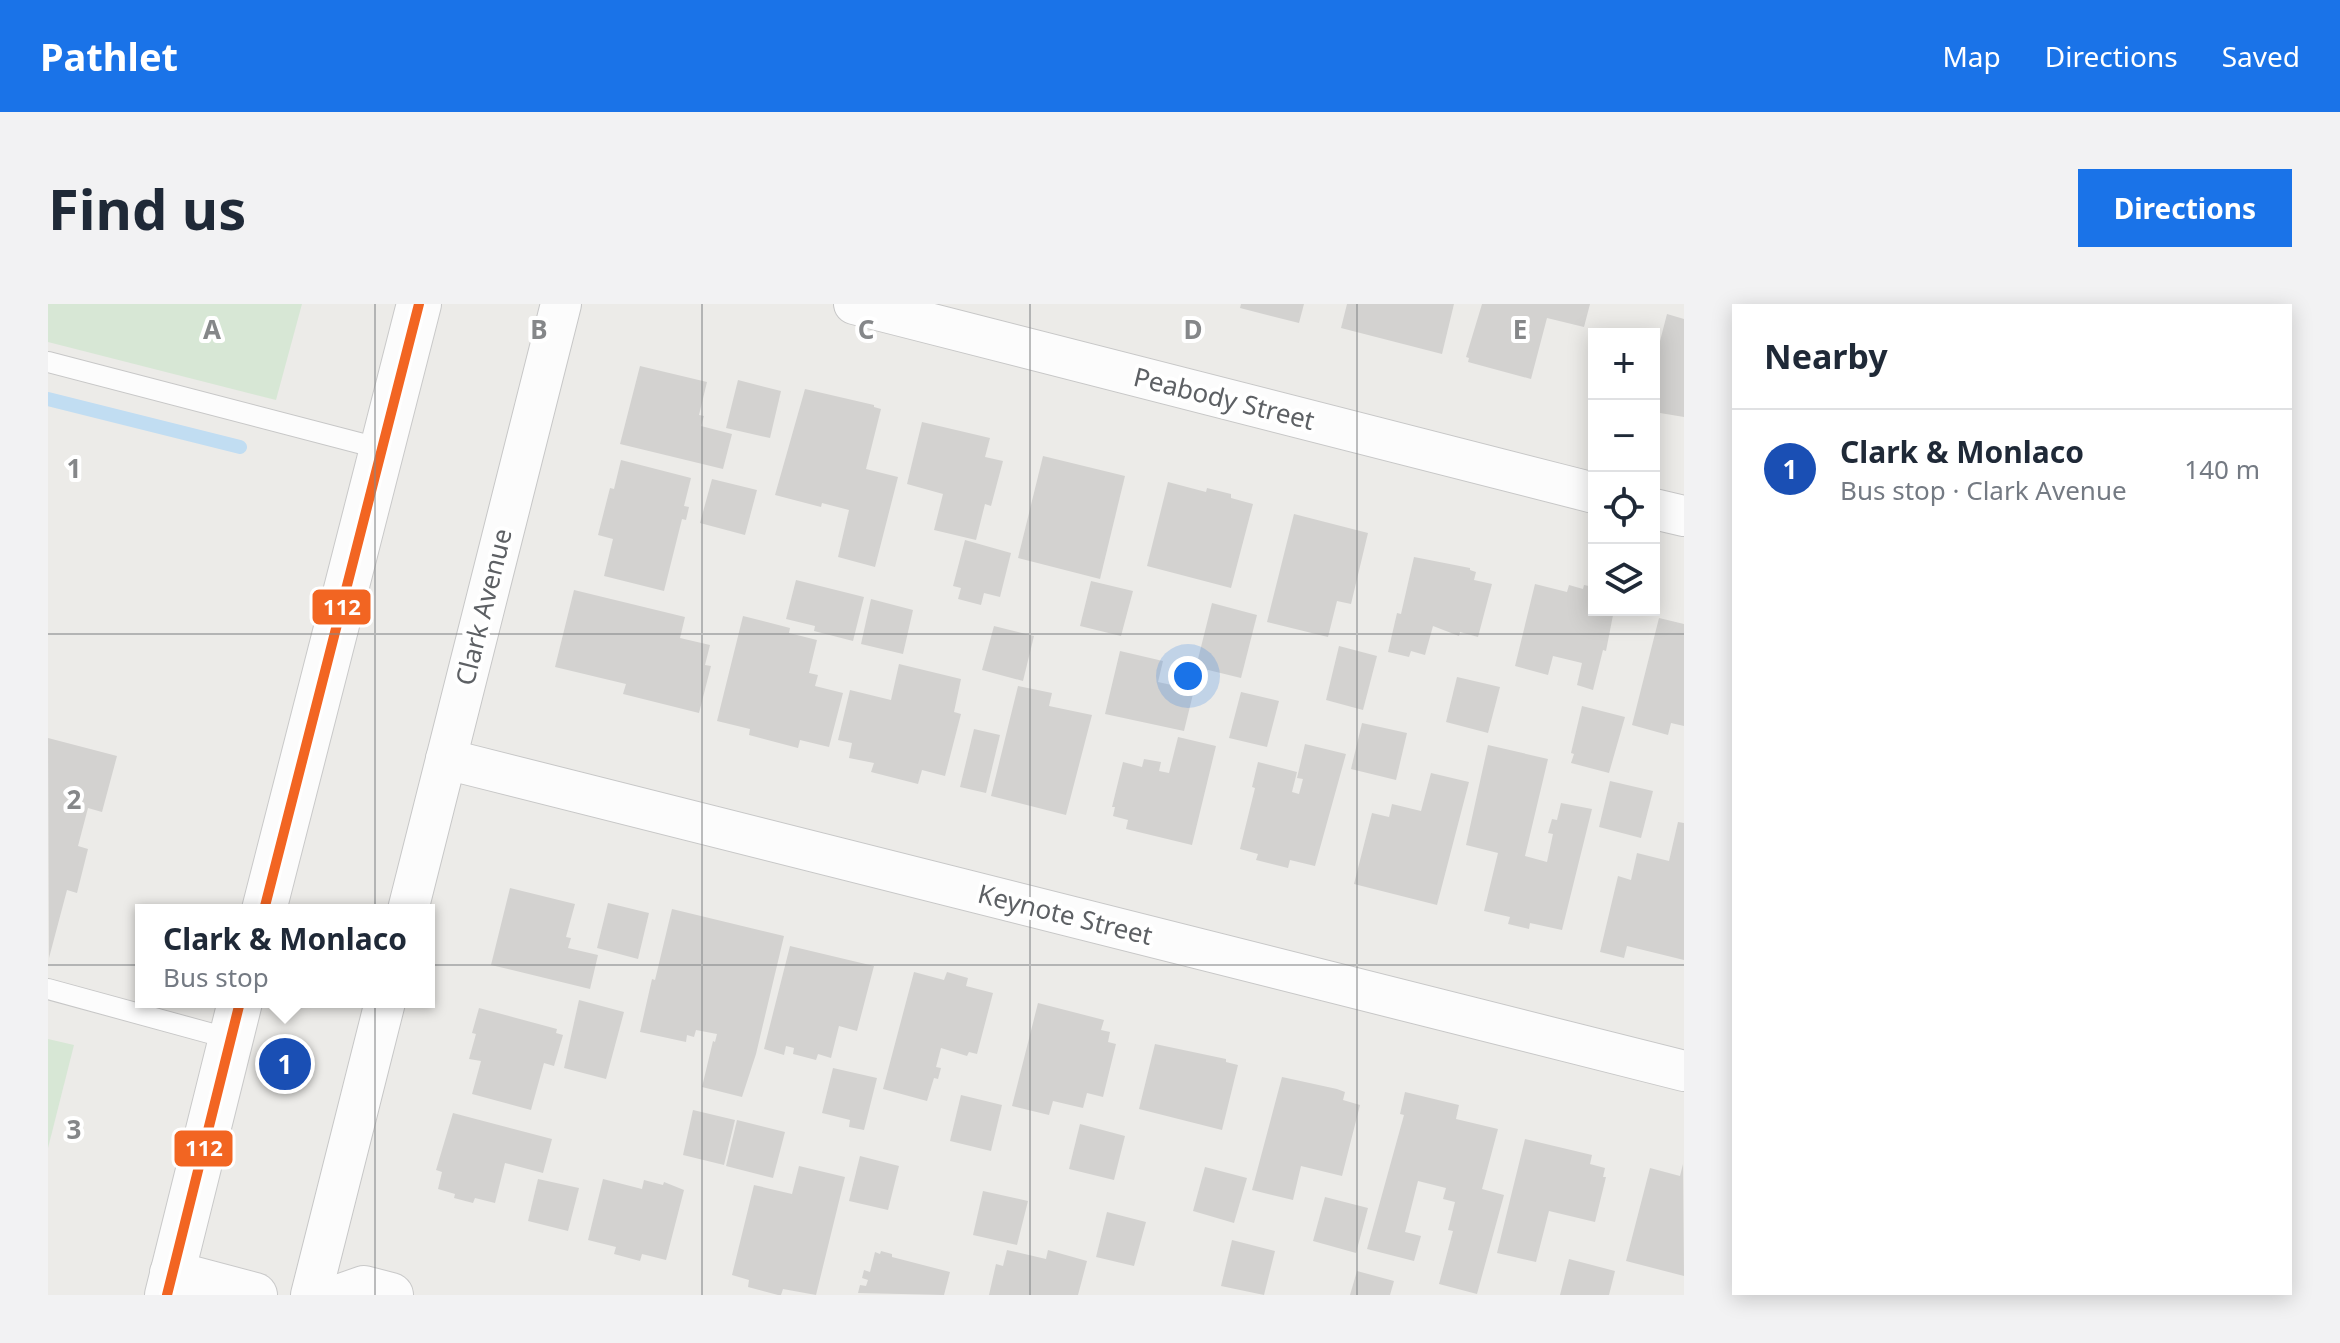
<!DOCTYPE html>
<meta charset="utf-8">
<style>
:root{--surface:#fff;--page:#f2f2f3;--text:#1f2937;--muted:#747a83;--line:#e0e1e3;--accent:#1a73e8}
body{margin:0;font-family:"Noto Sans",sans-serif;background:var(--page);color:var(--text)}
.controls{position:absolute;right:24px;top:24px;display:grid;overflow:hidden;border-radius:0px;box-shadow:0 4px 20px #0003}
.controls button{width:72px;height:72px;display:grid;place-items:center;padding:0;border:0;border-bottom:2px solid var(--line);background:var(--surface);color:var(--text);font:40px sans-serif}
.you{position:absolute;left:1140px;top:372px;width:28px;height:28px;margin:-20px;border:6px solid #fff;border-radius:50%;background:#1a73e8;box-shadow:0 0 0 12px #1a73e833}
.badge{display:grid;place-items:center;width:52px;height:52px;border-radius:50%;background:var(--accent);color:#fff;font-size:26px;font-weight:700}
.pin{position:absolute;translate:-50% -50%;border:4px solid #fff;box-shadow:0 2px 8px #0006}
.popup{position:absolute;left:87px;top:600px;width:300px;height:104px;box-sizing:border-box;display:grid;place-content:center;border-radius:0px;background:var(--surface);filter:drop-shadow(0 2px 6px #0005);font-size:26px;white-space:nowrap;color:var(--muted)}
.popup b{font-size:30px;color:var(--text)}
.popup::after{content:'';position:absolute;left:50%;top:100%;margin-left:-16px;border:16px solid transparent;border-top-color:var(--surface)}
.list{margin:0;padding:0;list-style:none}
h2{display:flex;justify-content:space-between;align-items:center;height:104px;margin:0;padding:0 32px;font-size:34px}
h2 small{font-size:26px;font-weight:400;color:var(--muted)}
.list li{display:grid;grid-template-columns:52px 1fr auto;gap:24px;align-items:center;box-sizing:border-box;height:120px;padding:0 32px;border-top:2px solid var(--line)}
.list b{display:block;font-size:30px;white-space:nowrap}
.list p{margin:0;font-size:26px;white-space:nowrap;color:var(--muted)}
.list em{font-size:26px;font-style:normal;color:var(--muted)}
.icon{flex:none;width:44px;height:44px;fill:none;stroke:currentColor;stroke-width:2;stroke-linecap:round;stroke-linejoin:round}
.map{position:relative;flex:none;width:1636px;height:991px;overflow:hidden;border-radius:0px}
header{display:flex;align-items:center;gap:48px;box-sizing:border-box;height:112px;padding:0 40px;background:var(--accent);color:#fff}
header strong{font-size:38px}
nav{display:flex;gap:44px;margin-inline-start:auto;font-size:28px}
.intro{display:flex;align-items:center;justify-content:space-between;box-sizing:border-box;height:192px;padding:0 48px}
h1{margin:0;font-size:56px}
.button{padding:20px 36px;border-radius:0px;background:var(--accent);color:#fff;font-size:28px;font-weight:700}
main{display:flex;gap:48px;padding:0 48px}
aside{flex:1;background:var(--surface);border-radius:0px;box-shadow:0 4px 20px #0003}
.map>svg:first-child{display:block}
.green{fill:#d7e7d5}
.lines{fill:none;stroke-linecap:round;stroke-linejoin:round}
.stream{stroke:#c1ddf2;stroke-width:14}
.building{fill:#d3d2d0}
.lane-casing{stroke:#c7c7c7;stroke-width:22}
.street-casing{stroke:#c7c7c7;stroke-width:42}
.secondary-casing{stroke:#c9c9c9;stroke-width:46}
.lane{stroke:#fcfcfc;stroke-width:20}
.street{stroke:#fcfcfc;stroke-width:40}
.secondary{stroke:#fcfcfc;stroke-width:44}
.bus-1-casing{stroke:#fff;stroke-width:16}
.bus-1{stroke:#f26522;stroke-width:10}
.grid{fill:none;stroke:#858789;stroke-width:2;stroke-opacity:0.55}
.labels{text-anchor:middle;stroke-width:8;stroke-linejoin:round;paint-order:stroke}
.street-label{font-size:26px;fill:#5d6064;stroke:#fff}
.grid-label{font-size:26px;text-anchor:middle;font-weight:bold;fill:#858789;stroke:#fff;stroke-width:8;stroke-linejoin:round;paint-order:stroke}
.line-badge{stroke:#fff;stroke-width:3}
.badge-label{font-size:22px;text-anchor:middle;font-weight:bold;fill:#fff}
</style>
<header>
<strong>Pathlet</strong>
<nav><a>Map</a><a>Directions</a><a>Saved</a></nav>
</header>
<div class="intro"><h1>Find us</h1><a class="button">Directions</a></div>
<main>
<div class="map">
<svg width="1636" height="991" viewBox="0 0 1636 991">
<rect width="100%" height="100%" fill="#ecebe8"/>
<g class="green">
<polygon points="0,0 254,0 228,96 0,38"/>
<polygon points="0,735 26,741 0,844"/>
</g>
<g class="lines">
<polyline class="stream" points="0,95 192,143"/>
</g>
<g class="building">
<polygon points="1193,0 1256,0 1251,19 1192,4"/>
<polygon points="1299,0 1406,0 1394,50 1293,24"/>
<polygon points="1434,0 1542,0 1536,23 1499,14 1483,75 1420,58 1421,54 1418,53"/>
<polygon points="1619,10 1636,15 1636,113 1606,108 1606,35 1612,37"/>
<polygon points="592,62 659,78 651,111 656,112 653,122 684,130 675,165 572,140"/>
<polygon points="690,76 733,87 722,134 678,124"/>
<polygon points="757,85 826,101 826,103 833,105 818,165 850,173 827,263 790,253 801,206 774,199 773,203 727,191"/>
<polygon points="874,118 942,134 937,153 955,157 943,202 937,200 928,236 886,226 895,190 859,180"/>
<polygon points="995,152 1077,172 1052,275 970,254"/>
<polygon points="573,156 643,174 636,202 641,203 638,216 634,215 616,287 556,272 565,235 550,231 562,184 566,185"/>
<polygon points="664,175 709,186 697,231 652,219"/>
<polygon points="1120,178 1158,188 1159,184 1183,190 1183,194 1205,200 1183,284 1099,262"/>
<polygon points="1246,210 1320,229 1303,300 1289,297 1280,333 1219,318"/>
<polygon points="917,236 963,249 952,293 936,289 933,301 910,295 913,284 905,282"/>
<polygon points="1366,253 1422,264 1422,266 1428,268 1426,276 1444,280 1430,333 1412,328 1411,332 1385,322 1377,351 1363,347 1361,353 1340,348 1349,309 1353,310"/>
<polygon points="748,276 816,293 805,337 766,327 767,322 738,315"/>
<polygon points="1043,277 1085,287 1073,332 1032,322"/>
<polygon points="1487,280 1519,288 1521,281 1535,285 1536,281 1546,283 1546,306 1566,306 1558,347 1555,346 1545,386 1529,381 1534,359 1505,352 1500,371 1467,362"/>
<polygon points="526,286 637,313 632,334 662,341 657,361 663,362 651,409 575,390 578,380 507,363"/>
<polygon points="823,295 865,306 855,350 813,340"/>
<polygon points="1164,299 1209,311 1193,374 1148,363"/>
<polygon points="695,312 742,324 741,329 769,336 761,369 770,371 767,382 795,389 781,443 752,436 750,444 701,431 702,425 669,417"/>
<polygon points="1611,314 1636,320 1636,422 1623,419 1620,431 1584,421"/>
<polygon points="946,322 986,332 975,377 934,366"/>
<polygon points="1291,342 1329,352 1315,406 1278,396"/>
<polygon points="1072,347 1115,357 1110,378 1146,386 1136,427 1057,410"/>
<polygon points="851,360 913,375 906,408 913,410 897,472 874,466 870,480 823,468 826,459 801,454 804,439 790,436 802,386 843,396"/>
<polygon points="1409,373 1452,383 1440,429 1398,418"/>
<polygon points="970,382 1004,389 1001,402 1044,411 1018,511 943,492"/>
<polygon points="1193,388 1231,397 1219,443 1181,434"/>
<polygon points="1534,402 1577,413 1561,469 1523,459 1526,450 1523,449"/>
<polygon points="1314,419 1359,429 1348,476 1303,465"/>
<polygon points="926,425 952,431 938,489 912,483"/>
<polygon points="1130,433 1168,442 1144,541 1078,525 1080,516 1065,512 1067,503 1064,503 1075,458 1094,463 1096,455 1113,458 1111,467 1121,469"/>
<polygon points="0,434 69,452 54,508 40,504 30,542 40,545 29,589 19,586 1,654"/>
<polygon points="1257,440 1298,450 1267,562 1242,556 1240,564 1208,556 1210,550 1192,545 1207,484 1204,483 1210,458 1249,468 1244,488 1251,490 1255,475 1249,474"/>
<polygon points="1440,441 1500,455 1477,552 1499,558 1505,530 1500,529 1504,515 1509,516 1513,499 1544,505 1514,626 1482,619 1481,625 1460,620 1462,613 1436,607 1450,549 1418,541"/>
<polygon points="1383,469 1421,478 1389,601 1306,580 1324,509 1341,513 1344,500 1373,507"/>
<polygon points="1562,477 1605,487 1593,534 1551,523"/>
<polygon points="1630,518 1636,519 1636,656 1579,642 1576,654 1552,648 1570,572 1583,576 1589,549 1621,557"/>
<polygon points="462,584 527,600 518,633 523,634 520,644 550,651 542,685 443,661"/>
<polygon points="560,599 601,609 590,655 549,644"/>
<polygon points="624,605 736,632 708,750 694,793 654,783 665,737 667,738 669,730 648,726 646,733 639,731 638,738 592,728 604,675 607,676"/>
<polygon points="742,642 826,662 809,727 791,722 783,754 770,750 768,756 745,750 746,744 738,742 736,751 716,745"/>
<polygon points="866,668 896,676 899,668 920,674 918,682 945,689 929,750 921,748 919,752 893,744 888,763 893,764 890,775 886,774 879,797 835,785"/>
<polygon points="531,696 576,708 558,775 516,764"/>
<polygon points="990,699 1056,716 1053,726 1062,728 1060,738 1068,740 1055,793 1039,789 1035,804 1005,797 1001,811 964,802"/>
<polygon points="431,704 509,725 508,729 515,731 506,762 496,759 483,806 424,790 433,757 421,755 428,730 424,729"/>
<polygon points="1107,740 1178,755 1178,758 1190,761 1174,826 1091,805"/>
<polygon points="785,764 829,774 816,826 801,823 802,816 774,809"/>
<polygon points="1234,773 1289,785 1297,788 1295,796 1312,801 1294,872 1253,862 1245,896 1204,886"/>
<polygon points="1357,788 1411,801 1408,815 1450,825 1434,885 1456,891 1429,990 1391,980 1405,927 1400,926 1407,898 1395,895 1398,884 1370,877 1357,928 1373,932 1366,957 1319,945 1356,811 1352,810"/>
<polygon points="913,791 954,801 943,847 902,837"/>
<polygon points="645,806 687,816 676,861 635,851"/>
<polygon points="405,809 504,835 495,869 457,859 447,899 427,894 425,899 406,894 407,890 390,885 394,868 388,866"/>
<polygon points="689,816 737,828 725,874 678,862"/>
<polygon points="1032,820 1077,832 1066,876 1021,865"/>
<polygon points="1477,835 1544,851 1542,860 1557,864 1555,873 1558,873 1547,918 1501,907 1488,958 1449,949"/>
<polygon points="812,852 851,862 840,906 801,897"/>
<polygon points="1635,860 1636,972 1578,957 1602,864 1632,872"/>
<polygon points="751,862 797,873 768,991 735,985 733,991 730,991 700,983 701,976 684,971 706,881 744,890"/>
<polygon points="1157,863 1199,874 1186,919 1145,907"/>
<polygon points="490,875 531,884 520,927 480,917"/>
<polygon points="555,875 594,885 596,876 615,881 616,878 636,886 618,956 594,950 592,957 566,950 568,943 540,936"/>
<polygon points="935,887 980,897 969,941 925,931"/>
<polygon points="1277,893 1320,904 1308,949 1265,937"/>
<polygon points="1059,908 1098,918 1086,962 1048,953"/>
<polygon points="1184,936 1227,947 1216,991 1173,982"/>
<polygon points="959,946 998,955 1000,946 1039,957 1030,991 941,991 948,960 955,962"/>
<polygon points="833,947 844,950 844,953 902,968 896,991 810,989 812,981 818,982 820,976 814,974 816,966 822,968 827,948 832,950"/>
<polygon points="1521,955 1567,967 1561,991 1512,991"/>
<polygon points="1309,967 1346,977 1342,991 1302,991"/>
</g>
<g class="lines">
<g class="lane-casing">
<g id="lane">
<polyline points="0,58 334,145"/>
<polyline points="0,685 183,735"/>
</g>
</g>
<g class="street-casing">
<g id="street">
<polyline points="806,0 1546,189"/>
<polyline points="1606,205 1636,212"/>
<polyline points="398,455 1636,767"/>
<polyline points="360,606 513,0"/>
<polyline points="263,991 337,698"/>
</g>
</g>
<g class="secondary-casing">
<g id="secondary">
<polyline points="216,606 371,0"/>
<polyline points="124,969 207,991"/>
<polyline points="119,991 192,698"/>
<polyline points="296,991 316,984 343,991"/>
</g>
</g>
<use href="#lane" class="lane"/>
<use href="#street" class="street"/>
<use href="#secondary" class="secondary"/>
<g class="bus-1-casing">
<g id="bus-1">
<polyline points="216,606 371,0"/>
<polyline points="119,991 192,698"/>
</g>
</g>
<use href="#bus-1" class="bus-1"/>
</g>
<path class="grid" d="M327,0V991M654,0V991M982,0V991M1309,0V991M0,330H1636M0,661H1636"/>
<g class="labels">
<g class="street-label">
<text transform="translate(1176 95) rotate(14)" y="9">Peabody Street</text>
<text transform="translate(436 303) rotate(-76)" y="9">Clark Avenue</text>
<text transform="translate(1017 611) rotate(14)" y="9">Keynote Street</text>
</g>
</g>
<g class="grid-label">
<text x="164" y="35">A</text>
<text x="491" y="35">B</text>
<text x="818" y="35">C</text>
<text x="1145" y="35">D</text>
<text x="1472" y="35">E</text>
<text x="26" y="174">1</text>
<text x="26" y="505">2</text>
<text x="26" y="835">3</text>
</g>
<g class="line-badge">
<rect x="263" y="284" width="61" height="38" rx="8" fill="#f26522"/>
<rect x="125" y="825" width="61" height="39" rx="8" fill="#f26522"/>
</g>
<g class="badge-label">
<text x="294" y="311">112</text>
<text x="156" y="852">112</text>
</g>
</svg>
<div class="controls">
<button>+</button>
<button>−</button>
<button><svg class="icon" aria-label="locate" viewBox="0 0 24 24"><circle cx="12" cy="12" r="6"/><path d="M12 2v4M12 18v4M2 12h4M18 12h4"/></svg></button>
<button><svg class="icon" aria-label="layers" viewBox="0 0 24 24"><path d="M12 4l9 5-9 5-9-5zM3 14l9 5 9-5"/></svg></button>
</div>
<div class="you"></div>
<div class="pin badge" style="left:237px;top:760px;background:#1a4fb4">1</div>
<div class="popup"><b>Clark &amp; Monlaco</b>Bus stop</div>
</div>
<aside>
<h2>Nearby<small></small></h2>
<ul class="list">
<li><span class="badge" style="background:#1a4fb4">1</span><div><b>Clark &amp; Monlaco</b><p>Bus stop · Clark Avenue</p></div><em>140 m</em></li>
</ul>
</aside>
</main>
